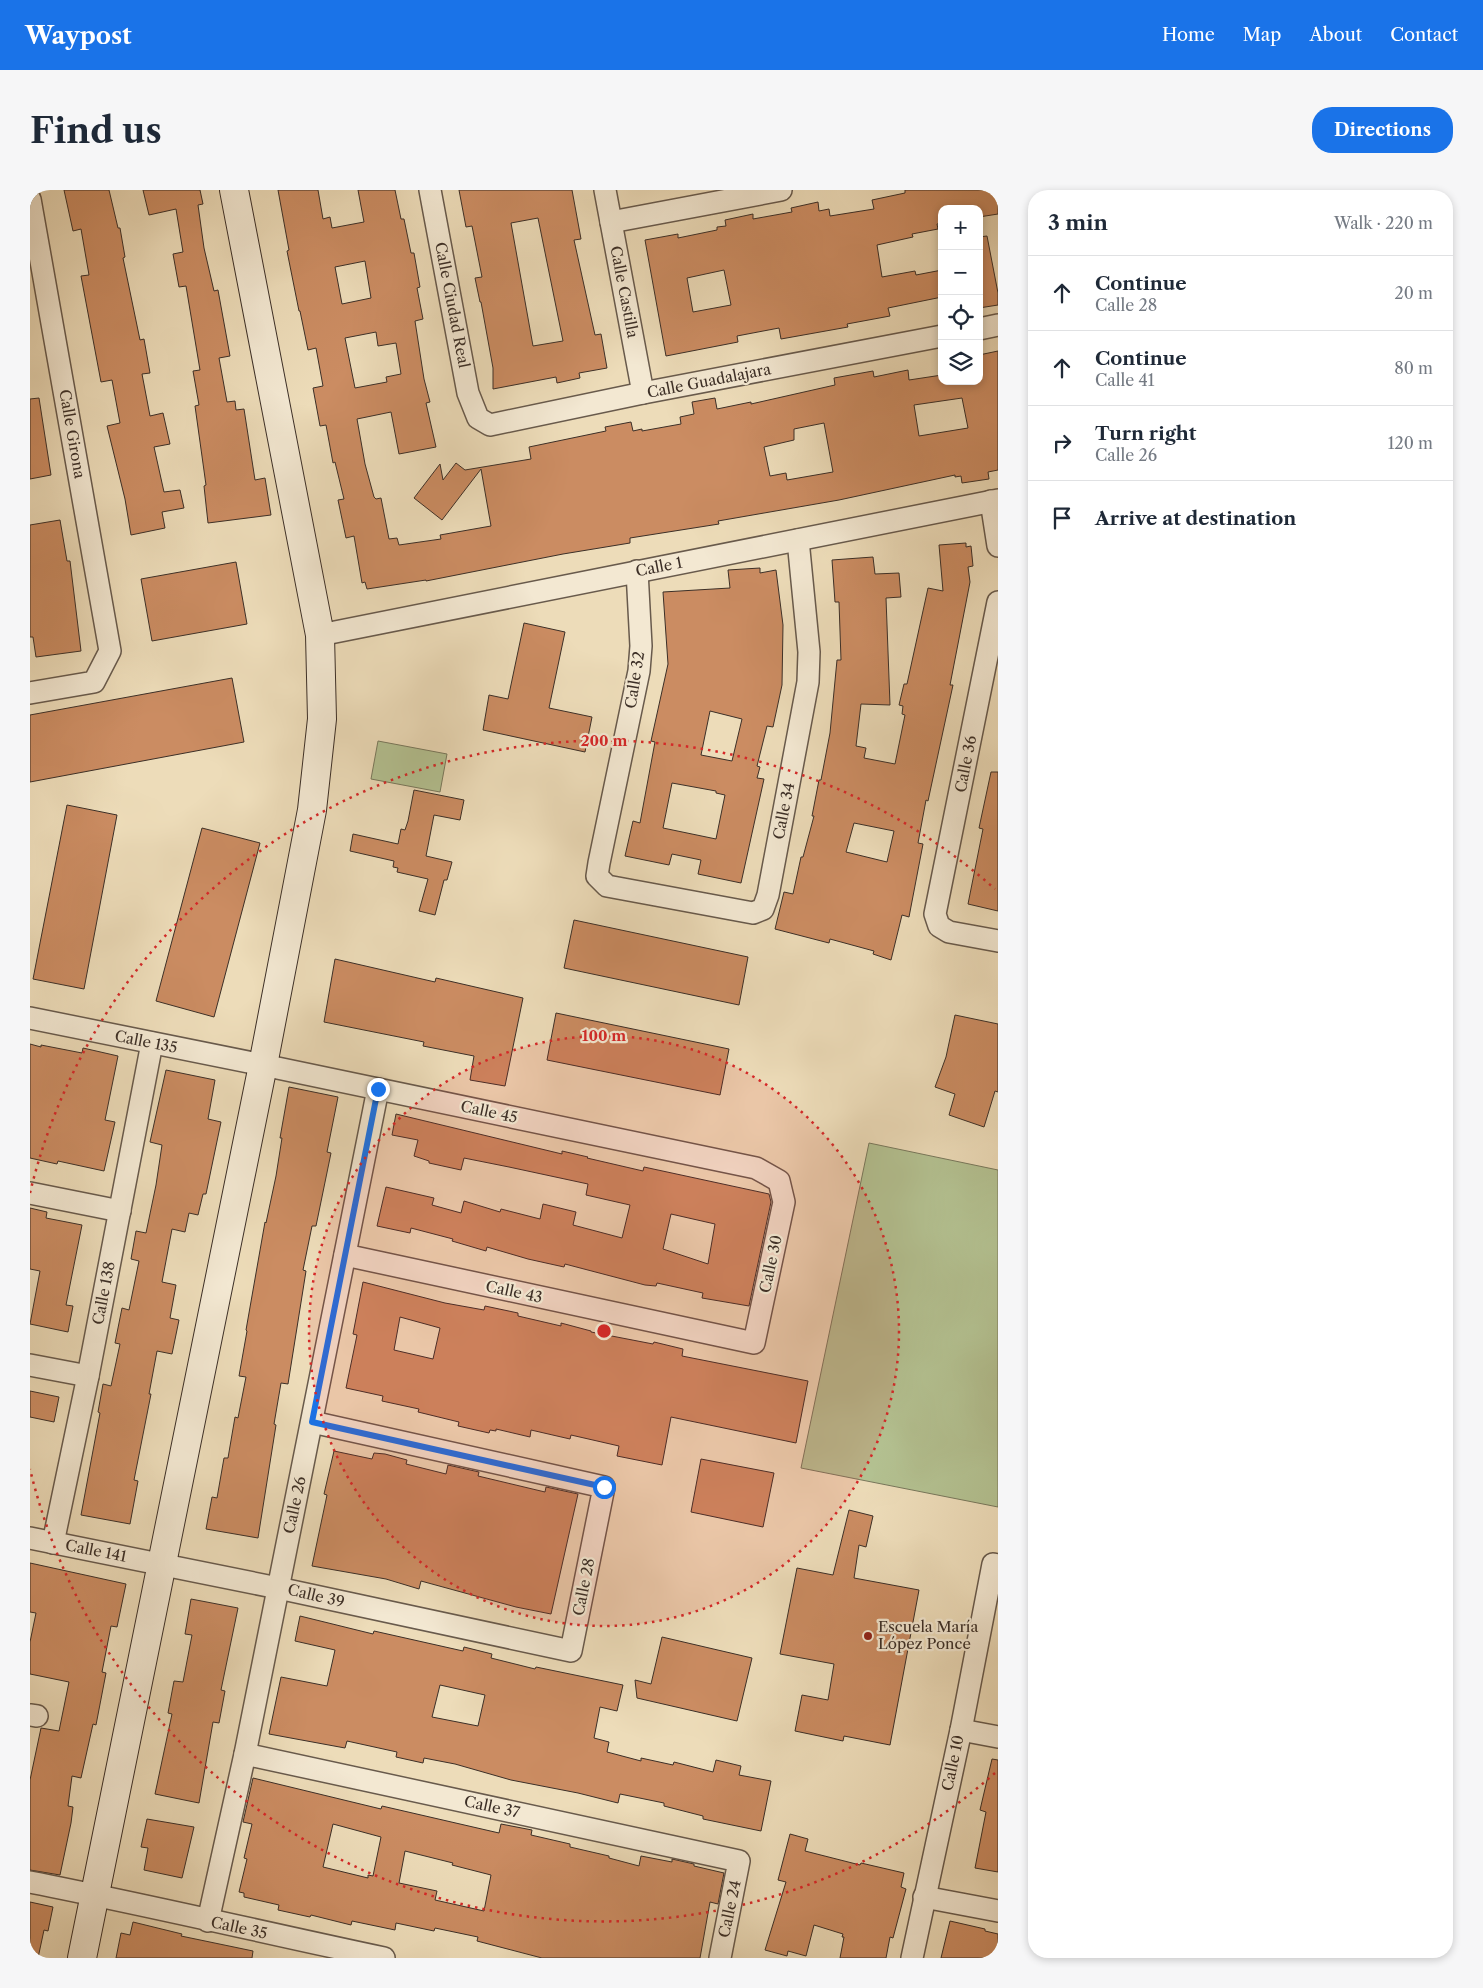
<!DOCTYPE html>
<meta charset="utf-8">
<style>
:root{--surface:#fff;--page:#f6f6f7;--text:#1f2937;--muted:#747a83;--line:#e0e1e3;--accent:#1a73e8}
body{margin:0;font-family:"Libre Caslon Text",serif;background:var(--page);color:var(--text)}
.controls{position:absolute;right:15px;top:15px;display:grid;overflow:hidden;border-radius:10px;box-shadow:0 2px 8px #0003}
.controls button{width:45px;height:45px;display:grid;place-items:center;padding:0;border:0;border-bottom:1px solid var(--line);background:var(--surface);color:var(--text);font:25px sans-serif}
.stop{position:absolute;width:15px;height:15px;margin:-11px;border:4px solid #1a73e8;border-radius:50%;background:#fff}
.stop.end{background:#1a73e8;border-color:#fff;box-shadow:0 1px 5px #0008}
.list{margin:0;padding:0;list-style:none}
h2{display:flex;justify-content:space-between;align-items:center;height:65px;margin:0;padding:0 20px;font-size:21px}
h2 small{font-size:16px;font-weight:400;color:var(--muted)}
.list li{display:grid;grid-template-columns:32px 1fr auto;gap:15px;align-items:center;box-sizing:border-box;height:75px;padding:0 20px;border-top:1px solid var(--line)}
.list b{display:block;font-size:19px;white-space:nowrap}
.list p{margin:0;font-size:16px;white-space:nowrap;color:var(--muted)}
.list em{font-size:16px;font-style:normal;color:var(--muted)}
.icon{flex:none;width:28px;height:28px;fill:none;stroke:currentColor;stroke-width:2;stroke-linecap:round;stroke-linejoin:round}
.map{position:relative;flex:none;width:968px;height:1768px;overflow:hidden;border-radius:20px}
header{display:flex;align-items:center;gap:30px;box-sizing:border-box;height:70px;padding:0 25px;background:var(--accent);color:#fff}
header strong{font-size:24px}
nav{display:flex;gap:28px;margin-inline-start:auto;font-size:18px}
.intro{display:flex;align-items:center;justify-content:space-between;box-sizing:border-box;height:120px;padding:0 30px}
h1{margin:0;font-size:35px}
.button{padding:12px 22px;border-radius:20px;background:var(--accent);color:#fff;font-size:18px;font-weight:700}
main{display:flex;gap:30px;padding:0 30px}
aside{flex:1;background:var(--surface);border-radius:20px;box-shadow:0 2px 8px #0003}
.map>svg:first-child{display:block}
.green{fill:#b4c292;stroke:#78785c}
.building{fill:#cb8c62;stroke:#3c2f27;fill-rule:evenodd}
.lines{fill:none;stroke-linecap:round;stroke-linejoin:round}
.street-casing{stroke:#685a4c;stroke-width:24}
.secondary-casing{stroke:#3c2f27;stroke-width:30}
.street{stroke:#f3e8d2;stroke-width:21}
.secondary{stroke:#f3e8d2;stroke-width:28}
.route{stroke:#1a73e8;stroke-width:6}
.ring{fill:none;stroke:#d62828;stroke-width:2.5;stroke-dasharray:2.5 5}
.poi-dot{fill:#8f2418;stroke:#f3e8d2;stroke-width:2}
.labels{text-anchor:middle;stroke-width:4.5;stroke-linejoin:round;paint-order:stroke}
.street-label{font-size:15px;fill:#3c2f27;stroke:#f3e8d2}
.poi-label{font-size:15px;fill:#3c2f27;stroke:#f3e8d2;text-anchor:start}
.centre{fill:#d62828;stroke:#f3e8d2;stroke-width:2.5}
.ring-label{font-size:15px;text-anchor:middle;font-weight:bold;fill:#d62828;stroke:#f3e8d2;stroke-width:4.5;stroke-linejoin:round;paint-order:stroke}
</style>
<header>
<strong>Waypost</strong>
<nav><a>Home</a><a>Map</a><a>About</a><a>Contact</a></nav>
</header>
<div class="intro"><h1>Find us</h1><a class="button">Directions</a></div>
<main>
<div class="map">
<svg width="968" height="1768" viewBox="0 0 968 1768">
<rect width="100%" height="100%" fill="#eddcb9"/>
<filter id="stains"><feTurbulence type="fractalNoise" baseFrequency=".004" numOctaves="4"/><feColorMatrix values="0 0 0 0 .2 0 0 0 0 .09 0 0 0 0 .02 0 0 0 .5 -.17"/></filter>
<radialGradient id="worn" r=".72"><stop offset=".6" stop-color="#630" stop-opacity="0"/><stop offset="1" stop-color="#630" stop-opacity=".3"/></radialGradient>
<g class="green">
<polygon points="348,551 417,564 410,602 341,589"/>
<polygon points="839,953 968,980 968,1317 771,1278"/>
</g>
<g class="building">
<polygon points="34,0 79,0 88,38 90,38 95,67 93,68 110,150 114,149 120,183 112,184 120,226 133,223 140,254 124,257 134,302 150,300 154,318 132,322 135,338 101,345 95,309 77,236 90,233 82,190 71,192 51,86 59,85 51,39 43,41"/>
<polygon points="113,0 170,0 173,14 168,15 174,58 184,101 188,100 200,166 189,168 197,212 205,211 206,220 214,219 225,290 235,288 241,325 178,333 174,296 176,295 165,216 169,215 163,181 170,180 156,96 149,97 143,64 153,62 146,19 119,25"/>
<path d="M248,0H288L293,29L300,27L302,38L334,32L328,0H365L371,29H374L381,63H384L390,97L387,98L393,129L385,131L394,189L400,212L396,213L406,257L369,264L361,222L327,229L335,274L344,307L346,309L351,308L359,349L367,348L369,355L411,349L410,345L461,336L451,279L412,330L384,308L410,274L413,290L426,273L435,280L501,269L499,257L576,241L575,237L601,232L603,241L612,239V241L651,234L650,227L664,224L662,212L685,208L687,219L721,212V214L805,195L804,188L843,181L844,187L878,180L879,190L912,185V191H949V165L968,161V280L958,282L959,289L932,293L931,286L925,287V285L809,310L688,331L689,334L600,348V353L533,364L396,391V390L337,399L335,392L332,393L324,346L316,348L308,310L314,309L305,272L303,273L296,235L290,236L283,198L293,196L286,158L278,160L270,121H269L257,61L259,60ZM335,71L341,108L312,114L305,77ZM346,142L348,156L366,153L371,184L356,187L357,192L325,198L315,148ZM932,208L938,238L889,246L884,215ZM794,233L803,282L757,290L756,283L740,286L734,257L764,250V239Z"/>
<path d="M429,0H542L551,49L544,50L565,145L571,144L577,178L549,183L550,188L527,193L526,187L463,199V178L451,112H450L445,88L452,87L442,36L436,37ZM508,28L533,151L503,156L481,33Z"/>
<path d="M875,0H968V24L949,27V19H912V33L907,34L908,39L882,44L883,47L847,55L852,87L885,81L886,85L912,80V107L858,118L860,126L817,134L818,137L751,149L749,138L707,146L708,152L636,166L615,50L648,44V48L687,40V37L696,36L695,30L723,24V29L762,22L761,18L788,12L789,21L799,19L800,26L844,19L842,10L875,3ZM694,80L701,115L663,122L657,88Z"/>
<polygon points="957,46 968,103 968,115 949,118 949,47"/>
<polygon points="9,208 21,285 0,289 0,209"/>
<polygon points="30,330 37,371 40,371 51,461 6,467 3,447 0,447 0,335"/>
<path d="M936,353V357L941,356L943,376L938,377L940,392L920,495H923L898,611L896,610L888,653L893,654L879,727L872,725L861,770L843,764L844,761L800,749L799,753L745,739L754,702L763,704L771,667H773L784,626H782L789,590H791L800,543L807,470H811L809,412H805L802,370L843,367L845,384L869,383L871,407L856,408L860,515L831,514L826,556L836,558L834,568L865,574L875,525L872,524L873,516L869,515L874,494H877L898,398L913,401L909,355ZM824,633L864,641L857,672L816,662Z"/>
<polygon points="206,372 217,434 122,451 111,389"/>
<path d="M730,378V383L746,380L753,435L752,495L743,537L737,536L727,576L730,577L727,588L734,589L711,693L668,684L671,670L642,664L639,675L595,666L603,631L610,633L625,552L621,551L638,474L633,402L700,398L698,380ZM680,521L712,529L702,571L671,565ZM642,593L686,601V603L695,605L686,649L633,638Z"/>
<polygon points="494,433 535,442 519,518 562,527 555,562 453,540 459,505 478,509"/>
<polygon points="202,488 214,552 0,592 0,525"/>
<polygon points="961,582 968,582 968,721 938,714 953,639 949,638"/>
<polygon points="384,600 434,610 430,630 404,625 396,666 422,672 417,690 414,690 405,725 389,721 398,689 367,682 368,678 363,677 364,671 320,661 323,644 368,654 371,639 375,640 378,631"/>
<polygon points="37,615 87,625 54,799 3,789"/>
<polygon points="172,638 230,653 184,827 126,811"/>
<polygon points="544,730 718,767 709,815 534,778"/>
<polygon points="305,769 405,792 406,788 493,808 475,896 440,890 444,866 393,856 394,852 294,832"/>
<polygon points="526,823 699,859 690,905 517,870"/>
<polygon points="925,825 968,834 968,902 965,901 954,937 919,925 925,904 905,897 916,867"/>
<polygon points="0,854 11,857 11,855 52,863 53,858 88,866 75,930 85,932 74,981 28,971 27,974 0,968"/>
<polygon points="136,880 185,890 178,929 191,932 176,1004 173,1004 168,1025 159,1023 155,1042 142,1039 132,1092 146,1095 140,1128 149,1130 142,1164 127,1161 119,1204 121,1204 104,1290 108,1291 100,1334 51,1325 70,1223 68,1222 73,1194 81,1196 90,1154 85,1153 92,1118 99,1120 109,1071 101,1069 106,1041 116,1043 126,995 132,955 120,952"/>
<polygon points="259,897 308,907 297,962 301,963 286,1036 282,1036 273,1080 276,1081 258,1194 251,1193 244,1234 246,1235 228,1348 176,1339 182,1307 187,1308 194,1268 198,1268 205,1227 208,1228 216,1187 209,1186 217,1141 216,1140 235,1032 236,1033 246,986 252,948 250,948"/>
<path d="M366,924L532,964V961L558,967L557,968L613,981L614,977L739,1004L741,1012L719,1116L672,1108L673,1103L627,1093L626,1096L615,1095L535,1074L534,1077L498,1069L457,1057L456,1061L422,1051L423,1049L381,1038L380,1043L347,1036L356,997L404,1008L402,1015L431,1023L434,1011L470,1022L471,1019L510,1029L513,1014L546,1022L543,1035L592,1048L600,1015L556,1005L558,994L479,977L434,968L431,980L399,973V971L384,966L388,950L362,945ZM641,1024L685,1034L678,1074L633,1059Z"/>
<polygon points="0,1018 17,1022 16,1028 52,1035 36,1115 43,1116 38,1142 0,1134 10,1081 0,1079"/>
<path d="M333,1092L415,1113L454,1120L455,1116L488,1123V1126L531,1136V1133L561,1141V1142L623,1154L624,1152L653,1159L652,1166L778,1191L766,1253L641,1227L632,1275L587,1266L589,1256L541,1245L540,1249L501,1240L500,1247L466,1239V1241L460,1240L459,1243L428,1236L429,1232L388,1222L389,1219L352,1211L353,1206L316,1198L327,1145L323,1144ZM370,1127L410,1138L403,1169L364,1160Z"/>
<polygon points="0,1201 29,1207 24,1232 0,1227"/>
<polygon points="304,1261 342,1269 344,1263 355,1264 377,1270 376,1274 416,1284 418,1275 449,1282 448,1286 515,1302 516,1297 548,1304 521,1424 486,1417 391,1391 389,1399 356,1389 282,1376 297,1305 294,1304"/>
<polygon points="671,1269 744,1283 733,1337 661,1322"/>
<polygon points="819,1320 843,1326 836,1357 829,1355 824,1388 889,1400 860,1555 814,1546 813,1551 765,1541 772,1505 798,1510 804,1474 750,1464 767,1378 803,1385"/>
<polygon points="0,1373 96,1394 87,1437 81,1436 72,1482 76,1483 66,1535 63,1534 51,1588 42,1586 38,1616 43,1617 41,1633 30,1685 0,1680 0,1590 11,1538 29,1541 39,1492 0,1484 0,1452 6,1423 0,1422"/>
<polygon points="161,1409 208,1418 191,1500 195,1501 189,1533 183,1532 169,1613 125,1604 142,1524 138,1523 144,1491 153,1492 162,1445 155,1444"/>
<path d="M270,1426L343,1444L344,1441L433,1461L434,1457L462,1464L461,1468L505,1479L506,1477L593,1495L587,1521L570,1517L564,1548L579,1552L577,1562L611,1571V1568L643,1575L644,1572L683,1582L686,1570L711,1576L709,1585L741,1591L731,1641L673,1629V1626L634,1616V1613L590,1604L588,1613L548,1603L481,1590L425,1574L394,1568L393,1573L366,1567L367,1562L317,1551L315,1558L239,1544L251,1487L297,1496L305,1460L265,1451ZM410,1495L455,1505L448,1536L402,1527Z"/>
<polygon points="632,1447 722,1468 707,1531 607,1508 605,1490 621,1494"/>
<polygon points="962,1569 968,1570 968,1682 945,1678 956,1622 950,1620"/>
<path d="M223,1588L351,1619L352,1616L469,1643L471,1634L502,1640L501,1645L540,1654V1657L579,1666V1668L609,1676L611,1666L642,1672V1669L664,1674V1676L694,1683L688,1714L680,1712L670,1768H512L447,1751L448,1747L405,1738L404,1741L366,1733L365,1740L322,1731L321,1735L281,1725L280,1727L248,1720L249,1715L214,1707V1703L209,1702L217,1669L214,1668L222,1634L213,1632ZM303,1634L351,1647L343,1686L338,1685V1688L293,1677ZM375,1661L423,1673L422,1675L461,1685L454,1721L405,1710L407,1701L369,1693Z"/>
<polygon points="117,1629 164,1637 152,1688 114,1680 118,1658 111,1657"/>
<polygon points="760,1644 778,1649 775,1661 830,1675 831,1673 874,1683 871,1697 876,1699 863,1748 860,1747 856,1768 810,1768 814,1747 812,1747 813,1744 784,1735 776,1766 758,1761 757,1766 735,1760 756,1692 748,1690"/>
<polygon points="0,1712 23,1717 18,1741 14,1740 8,1768 0,1768"/>
<polygon points="920,1731 955,1739 955,1741 968,1744 968,1768 911,1768"/>
<polygon points="103,1732 152,1744 151,1746 223,1761 222,1768 86,1768 91,1743 100,1745"/>
</g>
<g class="lines">
<g class="street-casing">
<g id="street">
<polyline points="400,0 438,203 448,228 460,235 613,203 912,146"/>
<polyline points="575,0 613,203"/>
<polyline points="0,9 80,461 64,492 0,503"/>
<polyline points="581,32 751,0"/>
<polyline points="949,139 968,135"/>
<polyline points="961,311 968,356"/>
<polyline points="607,381 611,456 609,481 569,673 567,686 577,696 723,723 733,719 738,705 778,492 779,462 768,350"/>
<polyline points="968,412 905,724 909,736 919,742 968,751"/>
<polyline points="290,445 968,310"/>
<polyline points="0,828 233,875 726,978 749,991 754,1012 724,1153 315,1065"/>
<polyline points="0,1003 90,1021"/>
<polyline points="0,1175 58,1186"/>
<polyline points="0,1348 248,1398 541,1461 574,1297 282,1232"/>
<polyline points="23,1353 58,1186 122,853"/>
<polyline points="0,1525 7,1526"/>
<polyline points="931,1540 968,1547"/>
<polyline points="215,1564 709,1671 690,1768"/>
<path d="M0,1692C118,1715 236,1743 354,1768"/>
<polyline points="894,1707 968,1721"/>
<polyline points="178,1731 215,1564 348,899"/>
<polyline points="882,1768 931,1540 963,1374 968,1375"/>
</g>
</g>
<g class="secondary-casing">
<polyline id="secondary" points="52,1768 233,875 282,620 292,529 290,445 204,0"/>
</g>
<use href="#street" class="street"/>
<use href="#secondary" class="secondary"/>
</g>
<g class="lines">
<polyline class="route" points="348,899 282,1232 574,1297"/>
</g>
<circle cx="574" cy="1141" r="295" fill="#d62828" fill-opacity=".12"/>
<g class="ring">
<circle cx="574" cy="1141" r="295"/>
<path d="M965 1583A590 590 0 0 1 0 1279M0 1003A590 590 0 0 1 965 699"/>
</g>
<circle class="poi-dot" cx="838" cy="1446" r="5"/>
<g class="labels">
<g class="street-label">
<text transform="translate(594 102) rotate(79)" y="5">Calle Castilla</text>
<text transform="translate(422 115) rotate(79)" y="5">Calle Ciudad Real</text>
<text transform="translate(679 191) rotate(-11)" y="5">Calle Guadalajara</text>
<text transform="translate(42 244) rotate(80)" y="5">Calle Girona</text>
<text transform="translate(629 377) rotate(-11)" y="5">Calle 1</text>
<text transform="translate(605 490) rotate(-81)" y="5">Calle 32</text>
<text transform="translate(936 574) rotate(-79)" y="5">Calle 36</text>
<text transform="translate(754 621) rotate(-79)" y="5">Calle 34</text>
<text transform="translate(116 852) rotate(11)" y="5">Calle 135</text>
<text transform="translate(459 922) rotate(12)" y="5">Calle 45</text>
<text transform="translate(741 1074) rotate(-78)" y="5">Calle 30</text>
<text transform="translate(484 1102) rotate(12)" y="5">Calle 43</text>
<text transform="translate(74 1103) rotate(-79)" y="5">Calle 138</text>
<text transform="translate(265 1315) rotate(-78)" y="5">Calle 26</text>
<text transform="translate(66 1361) rotate(11)" y="5">Calle 141</text>
<text transform="translate(554 1397) rotate(-79)" y="5">Calle 28</text>
<text transform="translate(286 1406) rotate(13)" y="5">Calle 39</text>
<text transform="translate(923 1573) rotate(-78)" y="5">Calle 10</text>
<text transform="translate(462 1617) rotate(12)" y="5">Calle 37</text>
<text transform="translate(700 1719) rotate(-78)" y="5">Calle 24</text>
<text transform="translate(209 1738) rotate(12)" y="5">Calle 35</text>
</g>
<g class="poi-label">
<text x="848" y="1442">Escuela María<tspan x="848" dy="17">López Ponce</tspan></text>
</g>
</g>
<circle cx="574" cy="1141" r="8" class="centre"/>
<g class="ring-label">
<text x="574" y="556">200 m</text>
<text x="574" y="851">100 m</text>
</g>
<rect width="100%" height="100%" filter="url(#stains)"/>
<rect width="100%" height="100%" fill="url(#worn)"/>
</svg>
<div class="controls">
<button>+</button>
<button>−</button>
<button><svg class="icon" aria-label="locate" viewBox="0 0 24 24"><circle cx="12" cy="12" r="6"/><path d="M12 2v4M12 18v4M2 12h4M18 12h4"/></svg></button>
<button><svg class="icon" aria-label="layers" viewBox="0 0 24 24"><path d="M12 4l9 5-9 5-9-5zM3 14l9 5 9-5"/></svg></button>
</div>
<div class="stop" style="left:574px;top:1297px"></div>
<div class="stop end" style="left:348px;top:899px"></div>
</div>
<aside>
<h2>3 min<small>Walk · 220 m</small></h2>
<ul class="list">
<li><svg class="icon" aria-label="ahead" viewBox="0 0 24 24"><path d="M12 20V5M6 11l6-6 6 6"/></svg><div><b>Continue</b><p>Calle 28</p></div><em>20 m</em></li>
<li><svg class="icon" aria-label="ahead" viewBox="0 0 24 24"><path d="M12 20V5M6 11l6-6 6 6"/></svg><div><b>Continue</b><p>Calle 41</p></div><em>80 m</em></li>
<li><svg class="icon" aria-label="right" viewBox="0 0 24 24"><path d="M7 20v-9h11M14 6l5 5-5 5"/></svg><div><b>Turn right</b><p>Calle 26</p></div><em>120 m</em></li>
<li><svg class="icon" aria-label="arrive" viewBox="0 0 24 24"><path d="M6 21V4h12l-3 4 3 4H6"/></svg><div><b>Arrive at destination</b></div></li>
</ul>
</aside>
</main>
